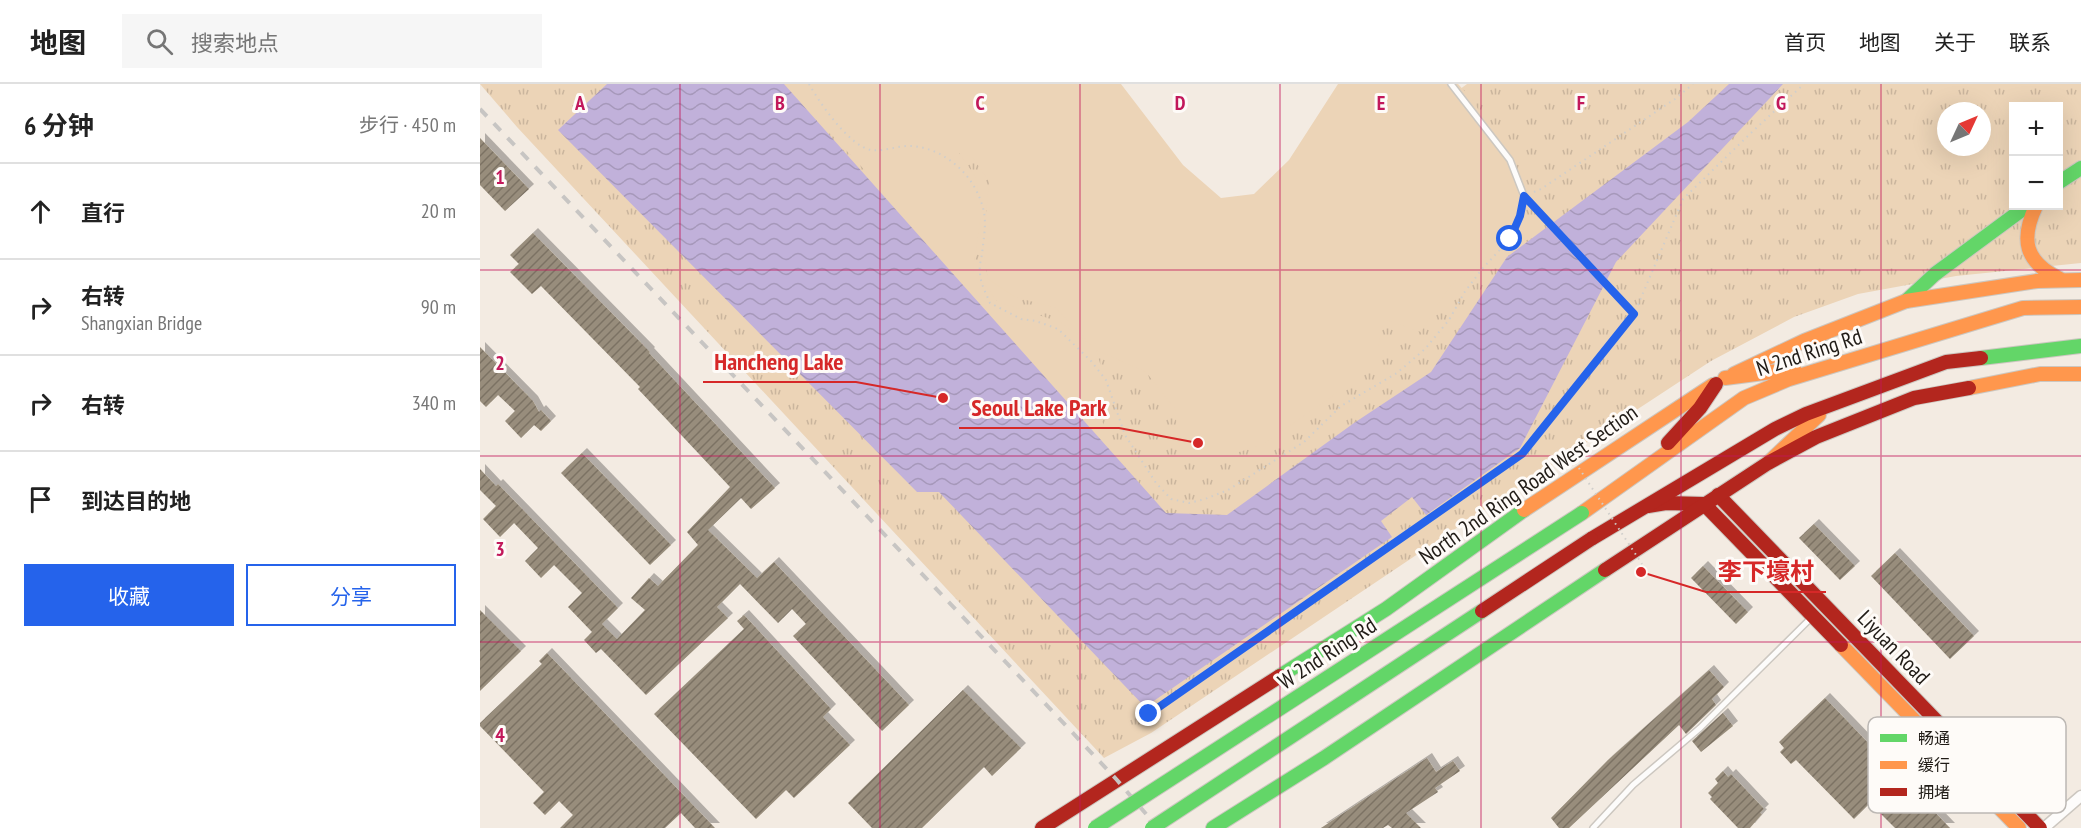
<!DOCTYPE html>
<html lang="zh">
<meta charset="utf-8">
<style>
:root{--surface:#fff;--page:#f6f6f6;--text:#222;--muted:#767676;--line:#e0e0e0;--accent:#2563eb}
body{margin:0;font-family:"PT Sans Narrow","Noto Sans SC",sans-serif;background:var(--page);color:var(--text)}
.controls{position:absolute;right:18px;top:18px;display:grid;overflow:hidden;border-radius:0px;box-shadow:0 6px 24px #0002}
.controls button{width:54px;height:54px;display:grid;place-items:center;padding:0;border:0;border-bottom:2px solid var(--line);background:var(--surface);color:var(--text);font:30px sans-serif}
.compass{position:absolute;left:1457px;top:18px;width:54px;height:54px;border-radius:50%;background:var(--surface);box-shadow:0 6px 24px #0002;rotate:46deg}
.stop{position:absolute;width:18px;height:18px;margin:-14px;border:4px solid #2563eb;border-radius:50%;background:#fff}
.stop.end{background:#2563eb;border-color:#fff;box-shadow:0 2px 6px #0008}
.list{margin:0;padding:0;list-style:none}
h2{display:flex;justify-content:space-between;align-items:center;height:78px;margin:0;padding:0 24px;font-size:26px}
h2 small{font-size:20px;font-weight:400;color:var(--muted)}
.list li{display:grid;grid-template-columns:39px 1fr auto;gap:18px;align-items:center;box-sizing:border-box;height:96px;padding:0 24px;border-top:2px solid var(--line)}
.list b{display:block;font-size:22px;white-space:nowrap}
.list p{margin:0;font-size:20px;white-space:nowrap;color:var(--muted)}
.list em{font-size:20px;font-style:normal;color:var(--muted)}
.actions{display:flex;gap:12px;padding:18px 24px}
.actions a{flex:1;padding:14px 0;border:2px solid var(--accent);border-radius:0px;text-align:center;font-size:21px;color:var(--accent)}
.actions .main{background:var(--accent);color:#fff}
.icon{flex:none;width:33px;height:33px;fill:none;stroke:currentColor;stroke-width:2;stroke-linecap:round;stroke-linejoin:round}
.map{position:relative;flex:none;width:1601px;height:744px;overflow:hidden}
header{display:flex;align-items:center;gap:36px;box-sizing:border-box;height:84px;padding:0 30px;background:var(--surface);border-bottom:2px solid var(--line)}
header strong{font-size:28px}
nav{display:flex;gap:33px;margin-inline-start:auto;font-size:21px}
.search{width:420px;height:54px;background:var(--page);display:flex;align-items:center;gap:15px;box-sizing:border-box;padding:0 21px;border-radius:0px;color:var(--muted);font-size:22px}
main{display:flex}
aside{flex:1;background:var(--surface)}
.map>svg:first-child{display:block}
.park{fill:url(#park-tufts);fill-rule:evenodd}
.garden{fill:#ecd4b7;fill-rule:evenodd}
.water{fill:url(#water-waves)}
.building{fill:url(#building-hatch);filter:url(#shadow)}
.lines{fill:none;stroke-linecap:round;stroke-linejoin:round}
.lane-casing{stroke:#ccc7c0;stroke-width:8}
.street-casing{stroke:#ccc7c0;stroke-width:13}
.fast-casing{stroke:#ccc7c0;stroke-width:16}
.slow-casing{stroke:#ccc7c0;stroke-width:16}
.jam-casing{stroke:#ccc7c0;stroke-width:16}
.path{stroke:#d0cecb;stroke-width:2;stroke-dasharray:1.5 4.5;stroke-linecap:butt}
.lane{stroke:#fdfcfb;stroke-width:5}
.street{stroke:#fdfcfb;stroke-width:10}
.fast{stroke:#63d668;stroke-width:14}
.slow{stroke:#ff974d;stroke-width:14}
.jam{stroke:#b3261e;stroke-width:14}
.rail{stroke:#c7c5c3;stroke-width:4;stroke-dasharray:10 10;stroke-linecap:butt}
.fast-bridge-casing{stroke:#ccc7c0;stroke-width:16;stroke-linecap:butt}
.jam-bridge-casing{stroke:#ccc7c0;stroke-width:16;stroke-linecap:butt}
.path-bridge{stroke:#d0cecb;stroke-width:2;stroke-dasharray:1.5 4.5;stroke-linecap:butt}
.fast-bridge{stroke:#63d668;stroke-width:14}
.jam-bridge{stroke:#b3261e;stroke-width:14}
.route{stroke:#2563eb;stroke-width:8}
.grid{fill:none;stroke:#c2185b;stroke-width:1.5;stroke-opacity:0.55}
.labels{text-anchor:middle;stroke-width:6;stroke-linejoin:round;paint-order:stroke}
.street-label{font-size:22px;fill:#211c17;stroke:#fefbf8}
.key{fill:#fefbf8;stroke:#bcb8b4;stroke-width:1.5}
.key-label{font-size:16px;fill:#211c17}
.grid-label{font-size:20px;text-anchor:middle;font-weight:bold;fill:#c2185b;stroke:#fefbf8;stroke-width:6;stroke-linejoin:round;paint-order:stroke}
.leader{fill:none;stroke:#d62828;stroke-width:2}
.callout-dot{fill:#d62828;stroke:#fefbf8;stroke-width:2}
.callout-label{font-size:24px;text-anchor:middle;font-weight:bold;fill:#d62828;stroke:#fefbf8;stroke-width:6;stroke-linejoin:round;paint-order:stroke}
</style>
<header>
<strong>地图</strong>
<div class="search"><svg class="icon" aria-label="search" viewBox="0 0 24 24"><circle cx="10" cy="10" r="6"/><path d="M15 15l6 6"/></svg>搜索地点</div>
<nav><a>首页</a><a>地图</a><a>关于</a><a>联系</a></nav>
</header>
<main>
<aside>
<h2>6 分钟<small>步行 · 450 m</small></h2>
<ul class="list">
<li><svg class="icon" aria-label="ahead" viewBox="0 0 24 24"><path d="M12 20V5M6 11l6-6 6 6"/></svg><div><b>直行</b></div><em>20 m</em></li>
<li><svg class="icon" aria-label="right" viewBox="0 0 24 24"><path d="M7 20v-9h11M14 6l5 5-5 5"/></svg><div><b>右转</b><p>Shangxian Bridge</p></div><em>90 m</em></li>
<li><svg class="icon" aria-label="right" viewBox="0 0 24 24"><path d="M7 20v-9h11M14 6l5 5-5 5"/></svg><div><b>右转</b></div><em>340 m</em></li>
<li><svg class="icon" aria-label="arrive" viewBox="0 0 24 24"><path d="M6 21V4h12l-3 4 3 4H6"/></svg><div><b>到达目的地</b></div></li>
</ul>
<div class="actions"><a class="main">收藏</a><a>分享</a></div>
</aside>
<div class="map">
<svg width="1601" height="744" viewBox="0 0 1601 744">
<defs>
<pattern id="park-tufts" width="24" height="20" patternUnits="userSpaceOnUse" patternTransform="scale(1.5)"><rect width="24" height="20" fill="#ecd4b7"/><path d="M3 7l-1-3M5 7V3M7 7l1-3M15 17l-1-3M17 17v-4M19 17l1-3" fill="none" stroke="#cab59d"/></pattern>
<pattern id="water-waves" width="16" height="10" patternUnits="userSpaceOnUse" patternTransform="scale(1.5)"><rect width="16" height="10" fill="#c1b1da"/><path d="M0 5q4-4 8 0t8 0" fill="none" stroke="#a698ba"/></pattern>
<pattern id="building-hatch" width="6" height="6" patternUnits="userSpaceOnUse" patternTransform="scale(1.5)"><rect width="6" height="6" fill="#988d7b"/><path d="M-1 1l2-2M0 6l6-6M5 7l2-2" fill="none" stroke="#7c7264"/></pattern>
<filter id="shadow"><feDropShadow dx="5" dy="-5" stdDeviation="0" flood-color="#0004"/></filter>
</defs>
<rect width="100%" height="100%" fill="#f3ebe2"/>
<path class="park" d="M0,0H507L766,163L987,0H1601V179L1476,192L1378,210L1314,233L1231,277L981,441L671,649L624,674L37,43ZM1534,22H1578V122H1534ZM1466,27H1502V63H1466Z"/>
<path class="garden" d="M304,0H641L703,81L741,114L774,110L809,76L858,0H978L992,15L1049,110L1033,141L1003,177L969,203L941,248L904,235L897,269L858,308L782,361L746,372L710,376L699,361L695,325L666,288L616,266L630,312L617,327L624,341L613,352L475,202L394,96ZM479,69L493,74L509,97L503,167L508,195L535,213L576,224L611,261L580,238L518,218L493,186L502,125L495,92Z"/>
<polygon class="water" points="127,0 304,0 686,429 747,431 874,339 951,288 1027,173 1208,38 1249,0 1303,0 1136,178 1040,364 946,431 932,413 901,437 912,453 665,623 459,408 437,408 78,46"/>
<g class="building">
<polygon points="0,54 49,105 25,127 0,101"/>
<polygon points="53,149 170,268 169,269 295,404 271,425 261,414 228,446 277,494 294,478 429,621 402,647 313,552 326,540 312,525 298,539 260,500 237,523 248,534 166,611 121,565 116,569 104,556 112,548 88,523 102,509 74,481 61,494 45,477 58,464 34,439 20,453 3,435 16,422 0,406 0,385 16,402 18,400 138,524 122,540 137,555 165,526 151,514 169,494 178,502 218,461 207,448 250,403 158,305 160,303 61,202 52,210 30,188 39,180 30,171"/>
<polygon points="0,263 53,317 59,328 61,326 71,337 61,347 54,341 41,354 25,337 35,327 18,311 6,323 0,317"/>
<polygon points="102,369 191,461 170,481 81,389"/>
<polygon points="1334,440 1375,482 1360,496 1319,454"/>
<polygon points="1415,469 1494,552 1470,575 1391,492"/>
<polygon points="1223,482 1268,528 1256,540 1211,494"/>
<polygon points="0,526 41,567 0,607"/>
<polygon points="264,531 351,625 343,633 370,661 314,714 306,706 276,735 174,630 264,545 257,537"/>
<polygon points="67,569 235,744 215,744 201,729 185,744 80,744 93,731 79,717 65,731 53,719 64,708 0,642 0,639 62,580 59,577"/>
<polygon points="1229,586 1244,603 1232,615 1236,621 1206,650 1199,641 1089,744 1079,744 1071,734 1128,676"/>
<polygon points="483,606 541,664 512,692 504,683 442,744 392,744 368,719"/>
<polygon points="1345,614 1419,691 1470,744 1415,744 1390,719 1374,735 1316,676 1311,680 1300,668 1304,664 1299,658"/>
<polygon points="1243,629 1253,642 1221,668 1212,657"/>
<polygon points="947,674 956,688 973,677 980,687 955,704 958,708 926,729 941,744 912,744 908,741 903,744 841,744"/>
<polygon points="1243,687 1248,693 1251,690 1284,725 1280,729 1282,730 1270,744 1258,744 1230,715 1232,713 1228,709 1238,699 1235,695"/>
</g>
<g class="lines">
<g class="lane-casing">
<g id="lane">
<polyline points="971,0 1030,76 1044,112 1154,230"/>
<polyline points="1113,744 1153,701 1220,644 1332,533"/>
</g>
</g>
<g class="street-casing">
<polyline id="street" points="1564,744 1601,712"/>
</g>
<g class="fast-casing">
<g id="fast">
<polyline points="1578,99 1601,84"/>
<polyline points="1426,217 1455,190 1547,122"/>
<polyline points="1501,274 1601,262"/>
<polyline points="800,592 906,525 1044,426"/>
<polyline points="733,744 844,674 1125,486"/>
</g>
</g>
<g class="slow-casing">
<g id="slow">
<path d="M1556,122C1540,156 1545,178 1580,195"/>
<polyline points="1254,290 1324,257 1426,217 1557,197 1601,196"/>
<polyline points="1245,294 1314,285"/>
<polyline points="1489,304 1560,290 1601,290"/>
<polyline points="1288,379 1339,331"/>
<polyline points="1044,426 1233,301"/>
<polyline points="1102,429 1264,314 1309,295 1543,224 1601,223"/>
<polyline points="1361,561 1539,744"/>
</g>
</g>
<g class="jam-casing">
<g id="jam">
<polyline points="1188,359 1220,324 1236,300"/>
<polyline points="1238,411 1560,744"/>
<polyline points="1168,422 1186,419 1224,420 1361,561"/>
<polyline points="1111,455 1295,345 1326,330 1466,278 1501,274"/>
<polyline points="1125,486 1288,379 1336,353 1434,314 1489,304"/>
<polyline points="562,744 800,592"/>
</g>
</g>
<g class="path">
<path d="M329,0C339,18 369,62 391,66C404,68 419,61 432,62C458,64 482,81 495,104C509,131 505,142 502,170C501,176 499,183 500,188C500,199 506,209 510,219L541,235L556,237L578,245L611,277L626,296L645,351L676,399L691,415L709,419L725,415L748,406L824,358L861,322L917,289L945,265L969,236L984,209L1002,185L1030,155L1042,122"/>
<polyline points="1054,108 1061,105 1195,15 1213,0"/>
<polyline points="1158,221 1203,115 1273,47 1324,0"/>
<polyline points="669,630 1042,370 1149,236"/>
</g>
<use href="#lane" class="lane"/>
<use href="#street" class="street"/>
<use href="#fast" class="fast"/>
<use href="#slow" class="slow"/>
<use href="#jam" class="jam"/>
<polyline class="rail" points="0,25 559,613 637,696 678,744"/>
<g class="fast-bridge-casing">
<g id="fast-bridge">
<polyline points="615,744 1102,429"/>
<polyline points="672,744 1002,527"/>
</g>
</g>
<g class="jam-bridge-casing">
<polyline id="jam-bridge" points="1002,527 1111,455"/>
</g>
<polyline class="path-bridge" points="1089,369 1162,480"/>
<use href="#fast-bridge" class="fast-bridge"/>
<use href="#jam-bridge" class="jam-bridge"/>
</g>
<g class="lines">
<polyline class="route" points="669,630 1042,370 1154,230 1044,112 1040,132 1030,155"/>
</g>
<path class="grid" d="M200,0V744M400,0V744M600,0V744M800,0V744M1001,0V744M1201,0V744M1401,0V744M0,186H1601M0,372H1601M0,558H1601"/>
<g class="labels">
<g class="street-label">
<text transform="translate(1329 268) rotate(-18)" y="8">N 2nd Ring Rd</text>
<text transform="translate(1048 400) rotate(-35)" y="8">North 2nd Ring Road West Section</text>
<text transform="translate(1414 563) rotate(46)" y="8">Liyuan Road</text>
<text transform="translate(847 569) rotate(-33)" y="8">W 2nd Ring Rd</text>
</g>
</g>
<rect x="1388" y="633" width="198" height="96" rx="9" class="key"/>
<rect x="1400" y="650" width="27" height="8" fill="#63d668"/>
<rect x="1400" y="677" width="27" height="8" fill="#ff974d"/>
<rect x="1400" y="704" width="27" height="8" fill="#b3261e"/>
<g class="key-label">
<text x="1438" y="660">畅通</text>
<text x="1438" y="687">缓行</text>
<text x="1438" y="714">拥堵</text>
</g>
<g class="grid-label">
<text x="100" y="26">A</text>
<text x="300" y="26">B</text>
<text x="500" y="26">C</text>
<text x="700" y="26">D</text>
<text x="901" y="26">E</text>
<text x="1101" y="26">F</text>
<text x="1301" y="26">G</text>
<text x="20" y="100">1</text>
<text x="20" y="286">2</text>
<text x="20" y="472">3</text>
<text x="20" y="658">4</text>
</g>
<path class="leader" d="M463 314L376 298H223M718 359L639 344H479M1161 488L1226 508H1346"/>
<g class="callout-dot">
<circle cx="463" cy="314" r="6"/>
<circle cx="718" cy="359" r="6"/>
<circle cx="1161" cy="488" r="6"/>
</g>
<g class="callout-label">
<text x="299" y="286">Hancheng Lake</text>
<text x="559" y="332">Seoul Lake Park</text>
<text x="1286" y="496">李下壕村</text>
</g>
</svg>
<div class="controls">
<button>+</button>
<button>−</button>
</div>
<svg class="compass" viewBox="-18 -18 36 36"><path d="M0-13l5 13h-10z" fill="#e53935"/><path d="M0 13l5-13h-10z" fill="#767676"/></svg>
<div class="stop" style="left:1030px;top:155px"></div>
<div class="stop end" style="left:669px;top:630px"></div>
</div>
</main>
